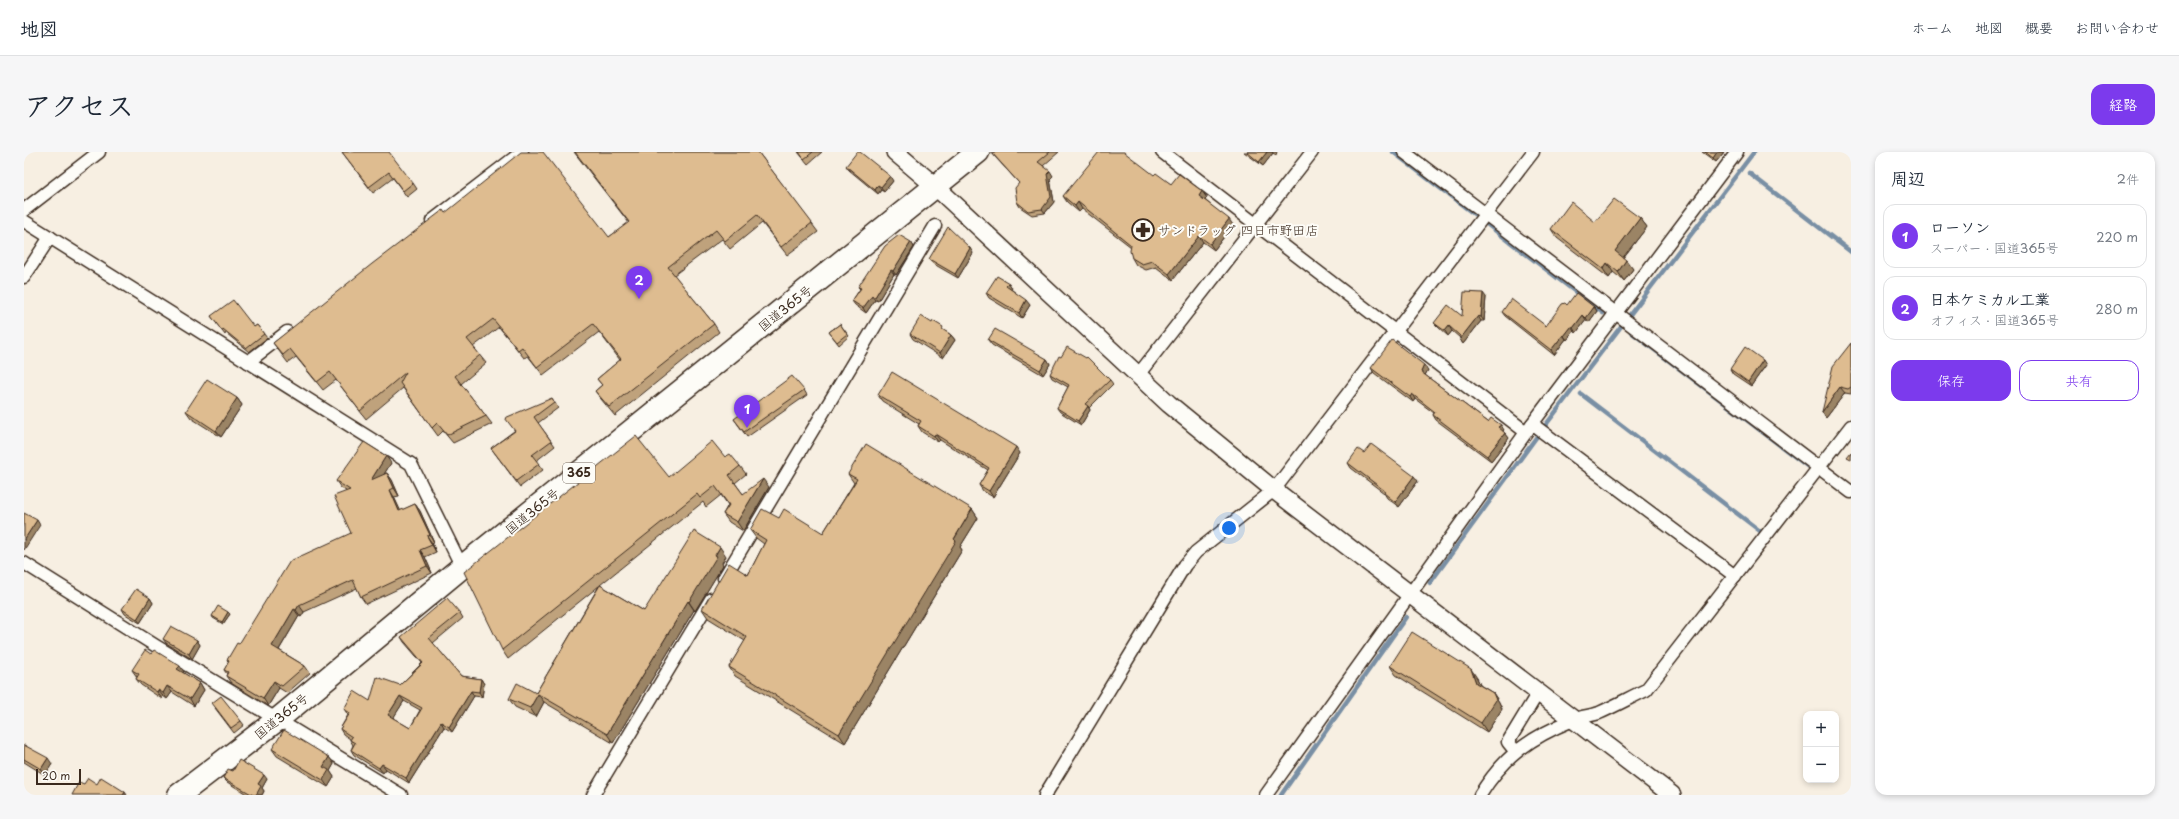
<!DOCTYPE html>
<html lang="ja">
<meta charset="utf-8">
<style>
:root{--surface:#fff;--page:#f6f6f7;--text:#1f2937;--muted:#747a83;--line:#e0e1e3;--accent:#7c3aed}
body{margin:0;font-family:"Playpen Sans","Klee One",sans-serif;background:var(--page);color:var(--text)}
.controls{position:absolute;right:12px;bottom:12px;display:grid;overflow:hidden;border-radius:8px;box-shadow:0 2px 6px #0003}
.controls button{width:36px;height:36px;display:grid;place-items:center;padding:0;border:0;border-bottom:1px solid var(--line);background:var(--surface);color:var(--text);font:20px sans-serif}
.scale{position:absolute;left:12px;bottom:10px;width:45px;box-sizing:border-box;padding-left:4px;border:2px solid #3b2a1e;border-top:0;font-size:11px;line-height:14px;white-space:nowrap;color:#3b2a1e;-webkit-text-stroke:3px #fdfcf7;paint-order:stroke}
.you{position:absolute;left:1205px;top:376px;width:14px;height:14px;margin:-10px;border:3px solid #fff;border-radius:50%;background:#1a73e8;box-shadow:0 0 0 6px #1a73e833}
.badge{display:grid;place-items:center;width:26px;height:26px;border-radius:50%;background:var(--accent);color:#fff;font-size:13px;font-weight:700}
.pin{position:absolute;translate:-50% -33px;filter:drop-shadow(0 1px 2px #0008)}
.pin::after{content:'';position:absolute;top:21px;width:14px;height:12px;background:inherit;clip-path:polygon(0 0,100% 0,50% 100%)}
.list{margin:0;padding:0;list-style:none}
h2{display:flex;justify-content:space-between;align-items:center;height:52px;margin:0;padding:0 16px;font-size:17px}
h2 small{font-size:13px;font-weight:400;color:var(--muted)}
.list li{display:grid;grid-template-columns:26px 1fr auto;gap:12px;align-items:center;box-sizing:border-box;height:64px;margin:0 8px 8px;padding:0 8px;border:1px solid var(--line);border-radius:12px}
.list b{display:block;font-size:15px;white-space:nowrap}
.list p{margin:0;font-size:13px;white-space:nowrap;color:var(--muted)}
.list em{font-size:13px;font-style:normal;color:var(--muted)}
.actions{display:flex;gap:8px;padding:12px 16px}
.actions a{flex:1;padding:9px 0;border:1px solid var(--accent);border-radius:12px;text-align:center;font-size:14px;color:var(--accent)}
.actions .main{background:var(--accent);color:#fff}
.map{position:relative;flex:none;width:1827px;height:643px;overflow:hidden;border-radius:12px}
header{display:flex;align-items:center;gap:24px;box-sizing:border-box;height:56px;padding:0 20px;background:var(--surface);border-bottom:1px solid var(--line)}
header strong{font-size:19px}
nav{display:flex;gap:22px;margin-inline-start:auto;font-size:14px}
.intro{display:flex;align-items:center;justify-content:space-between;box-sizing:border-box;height:96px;padding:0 24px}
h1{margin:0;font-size:28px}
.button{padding:10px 18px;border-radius:12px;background:var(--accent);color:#fff;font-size:14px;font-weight:700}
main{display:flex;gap:24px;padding:0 24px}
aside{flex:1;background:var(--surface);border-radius:12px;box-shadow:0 2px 6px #0003}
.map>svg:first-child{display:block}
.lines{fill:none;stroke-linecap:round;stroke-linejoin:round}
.stream{stroke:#798fa4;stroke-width:4.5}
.street-casing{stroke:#3b2a1e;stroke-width:15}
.secondary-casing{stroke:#3b2a1e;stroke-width:20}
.highway-casing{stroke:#3b2a1e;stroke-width:25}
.street{stroke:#fdfcf7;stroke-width:12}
.secondary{stroke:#fdfcf7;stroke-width:17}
.highway{stroke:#fdfcf7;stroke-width:22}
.wall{fill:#bfa27c;stroke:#3b2a1e;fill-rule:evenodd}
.shaded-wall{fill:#9b8465;stroke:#3b2a1e}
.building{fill:#debc90;stroke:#3b2a1e;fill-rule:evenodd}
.labels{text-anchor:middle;stroke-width:4;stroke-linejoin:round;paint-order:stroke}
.shield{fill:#fdfcf7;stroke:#75695f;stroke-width:1}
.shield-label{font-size:12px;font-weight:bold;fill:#3b2a1e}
.poi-label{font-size:13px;fill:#3b2a1e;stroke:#fdfcf7;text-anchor:start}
.street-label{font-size:13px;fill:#3b2a1e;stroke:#fdfcf7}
</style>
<header>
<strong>地図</strong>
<nav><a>ホーム</a><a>地図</a><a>概要</a><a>お問い合わせ</a></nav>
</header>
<div class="intro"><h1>アクセス</h1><a class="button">経路</a></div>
<main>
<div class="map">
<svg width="1827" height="643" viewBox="0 0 1827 643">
<rect width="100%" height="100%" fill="#f7efe2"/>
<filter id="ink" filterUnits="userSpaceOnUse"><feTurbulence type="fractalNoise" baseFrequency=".025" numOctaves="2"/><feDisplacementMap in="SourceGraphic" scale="8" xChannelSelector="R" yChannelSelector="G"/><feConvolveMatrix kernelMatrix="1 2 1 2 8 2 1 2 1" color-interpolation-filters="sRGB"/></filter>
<g filter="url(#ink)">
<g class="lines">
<g class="stream">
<polyline points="1369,0 1450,62"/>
<polyline points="1725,21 1827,100"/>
<polyline points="1464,73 1579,161"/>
<polyline points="1607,180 1783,314"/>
<polyline points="1557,242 1736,379"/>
<polyline points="1406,431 1511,287 1730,0"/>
<polyline points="1257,643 1382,465"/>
</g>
<g class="street-casing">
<g id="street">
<polyline points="1138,0 1502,280"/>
<polyline points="1380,0 1827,340"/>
<polyline points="0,58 75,0"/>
<polyline points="0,69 387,312 438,415"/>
<polyline points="408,69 498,0"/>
<polyline points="0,125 26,85"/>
<polyline points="224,210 263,180"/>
<polyline points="1114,223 1288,0"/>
<polyline points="1508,272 1711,424"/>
<polyline points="0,411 132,494 377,643"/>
<polyline points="700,426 911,74"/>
<polyline points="1492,600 1484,590 1515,539"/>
<polyline points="569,643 687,447"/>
<polyline points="1021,643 1161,413 1172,400 1250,338 1509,0"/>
<polyline points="1242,643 1508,272 1713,0"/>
<path d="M1456,643C1480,604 1507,585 1549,568C1557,564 1567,564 1575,561C1591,554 1607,545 1622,538L1827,274"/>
</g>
</g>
<g class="secondary-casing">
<polyline id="secondary" points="871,0 912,35 1145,252 1250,338 1648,643"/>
</g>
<g class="highway-casing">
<polyline id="highway" points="155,643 253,568 438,415 954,0"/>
</g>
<use href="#street" class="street"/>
<use href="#secondary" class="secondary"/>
<use href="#highway" class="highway"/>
</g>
<g class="wall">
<polygon points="318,0 389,31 393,37 383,45 369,26 349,41"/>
<polygon points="550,0 734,0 794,80 763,103 738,71 706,97 698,87 650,123 690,172 695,180 591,264 577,247 571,239 578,233 573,227 596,208 575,180 519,223 504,204 500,206 475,175 449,195 462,211 437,232 462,264 468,272 429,291 419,279 414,284 379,236 342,267 312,228 299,238 272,205 264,211 249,191 421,61 585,85 605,71"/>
<polygon points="774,0 798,0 784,12"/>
<polygon points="970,0 1035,0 1019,14 1029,24 1026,27 1030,50 1021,61 1008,63 996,55 993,50 995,31 972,6 968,1"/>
<polygon points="1220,0 1253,0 1252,3 1249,1 1239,14"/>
<polygon points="1678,0 1700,0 1692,10"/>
<polygon points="822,14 869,29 860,40 857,38 854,42 825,18"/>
<polygon points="1130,23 1147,32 1178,39 1183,46 1181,48 1209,73 1190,98 1179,90 1149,128 1132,115 1122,118 1112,113 1108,106 1107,95 1058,57 1055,60 1043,50 1039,44"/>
<polygon points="1616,66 1623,75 1599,106 1609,117 1600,129 1589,120 1585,126 1533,86 1527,77 1571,70"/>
<polygon points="887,90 890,95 872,123 870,122 854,149 851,148 842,161 831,153 828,149 836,137 834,135"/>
<polygon points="949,101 934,126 908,111 905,107"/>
<polygon points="988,136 987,137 1006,153 998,166 965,146 962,141"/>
<polygon points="1462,145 1460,169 1457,169 1439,192 1436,187 1436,186 1428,179 1424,184 1414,175 1410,171 1438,164"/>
<polygon points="1543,153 1570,155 1573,159 1565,170 1562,168 1552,181 1550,179 1543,188 1542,187 1530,203 1481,164 1478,160 1522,174"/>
<polygon points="187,164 230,175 233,173 243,186 225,200 202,181 201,183"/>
<polygon points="816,172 825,184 815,193 805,180"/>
<polygon points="923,180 927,183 931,188 919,206 889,187 886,182"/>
<polygon points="964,188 1023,207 1026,212 1019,223 968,193"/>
<polygon points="1827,191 1827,242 1821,241 1802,266 1798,260"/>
<polygon points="1742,213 1727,234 1709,222 1706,217"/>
<polygon points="1347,216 1404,218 1401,223 1464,270 1480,278 1479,279 1485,286 1467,309 1412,268 1409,263 1410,261 1391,247 1389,250 1350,221"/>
<polygon points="1026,222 1086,228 1089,232 1065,256 1066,258 1057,273 1036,260 1033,256 1044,235 1028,226"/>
<polygon points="780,238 783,243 723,285 710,267"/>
<polygon points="854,243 996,301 969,345 959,339 955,333 964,318 916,288 914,290 898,280 894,274 895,272 858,249"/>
<polygon points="213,246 218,253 197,285 167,266 162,259"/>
<polygon points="528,246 534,256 514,271 531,294 512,309 519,318 496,335 467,296 490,279"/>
<polygon points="1340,301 1394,329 1375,355 1363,346 1360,341 1327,316 1324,311"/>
<polygon points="701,305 716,314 722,322 711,331 719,342 745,335 719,379 705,370 699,362 704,353 697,343 682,355 679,350 576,433 620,459 702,404 698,411 699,413 671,459 670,458 589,591 520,550 512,565 491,555 485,547 512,541 575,434 484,507 478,498 645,325"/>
<polygon points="367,311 360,322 363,321 368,328 375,344 370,345 376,359 391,352 396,359 410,390 408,391 412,400 401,405 408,421 342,452 337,445 333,436 280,460 277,465 275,464 255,498 281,514 286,521 263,541 255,536 244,554 207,531 202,524 203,522 200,518 205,510 203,508 215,492 327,381 322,339 317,336 312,329"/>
<polygon points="824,322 948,357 954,366 936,395 938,398 821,591 711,524 705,515 721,489 684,466 678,457 724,423 740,392 732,386 726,378 755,366 799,381 830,331"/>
<polygon points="126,446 129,451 116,471 101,462 98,457"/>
<polygon points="204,460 206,462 199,472 189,466 188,464"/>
<path d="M436,461L439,466L409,491L437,524L457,527L460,532L458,545L450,544L428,580L420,575L385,631L362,617L359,621L330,603L327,598L329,593L326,588V587L319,582L316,577L324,563L320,557L346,549L376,533L398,511L380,490L377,485ZM380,549L396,558L386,576L369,566Z"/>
<polygon points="139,487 173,488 176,493 168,507 142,491"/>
<polygon points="127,502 160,520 159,521 176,531 180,538 170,554 148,540 143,547 139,544 138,547 117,533 112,527 113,525 108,518"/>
<polygon points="1366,514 1453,526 1456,533 1469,541 1475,550 1478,557 1463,580 1372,523"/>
<polygon points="191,556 217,569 220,573 210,581"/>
<polygon points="0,593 28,612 21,623 0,610"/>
<polygon points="248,597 305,605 310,612 306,619 310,625 304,635 253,604"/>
<polygon points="209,619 243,627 238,636 240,639 238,643 224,643 203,630 199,626"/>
</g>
<g class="shaded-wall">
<polygon points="1243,0 1248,0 1249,1 1239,14 1235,10"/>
<polygon points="1693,0 1700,0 1692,10 1689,6"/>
<polygon points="1026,19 1029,24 1026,27 1030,50 1021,61 1018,57 1023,22"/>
<polygon points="866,24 869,29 860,40 857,35"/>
<polygon points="854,33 857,38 854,42 851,38"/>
<polygon points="1178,39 1183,46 1179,50 1175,44"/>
<polygon points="1054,50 1058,57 1055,60 1051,54"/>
<polygon points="1616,66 1623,75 1597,108 1591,99"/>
<polygon points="1205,67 1209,73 1190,98 1186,92"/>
<polygon points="1175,84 1179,90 1149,128 1145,122"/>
<polygon points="887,90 890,95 872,123 869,119"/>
<polygon points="946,96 949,101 934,126 931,122"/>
<polygon points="1602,108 1609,117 1600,129 1594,120"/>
<polygon points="1583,111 1589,120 1585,126 1579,117"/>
<polygon points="867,118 870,122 854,149 851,145"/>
<polygon points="985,131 988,136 986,139 982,134"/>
<polygon points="1459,141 1462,145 1460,169 1457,165"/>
<polygon points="848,144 851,148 842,161 839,156"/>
<polygon points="1002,148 1006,153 998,166 995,161"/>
<polygon points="1570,155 1573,159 1565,170 1562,166"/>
<polygon points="1559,163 1562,168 1552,181 1549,176"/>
<polygon points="1454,164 1457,169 1439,192 1436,187"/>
<polygon points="1425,174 1428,179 1424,184 1421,179"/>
<polygon points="1547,175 1550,179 1543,188 1540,184"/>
<polygon points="927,183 931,188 919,206 916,201"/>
<polygon points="1539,183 1542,187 1530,203 1527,198"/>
<polygon points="1023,207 1026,212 1019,223 1016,218"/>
<polygon points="1739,208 1742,213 1727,234 1724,230"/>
<polygon points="1400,213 1404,218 1400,225 1397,220"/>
<polygon points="1816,235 1821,241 1802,266 1798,260"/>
<polygon points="1388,242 1391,247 1389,250 1386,245"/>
<polygon points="213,246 218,253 197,285 192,279"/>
<polygon points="1064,254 1066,258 1057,273 1054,269"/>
<polygon points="1477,273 1480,278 1478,280 1474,275"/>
<polygon points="1481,281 1485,286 1467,309 1463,304"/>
<polygon points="911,282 916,288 914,290 910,284"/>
<polygon points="992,295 996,301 969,345 965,339"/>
<polygon points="362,304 367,311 352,335 347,328"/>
<polygon points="363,321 368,328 375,344 370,336"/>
<polygon points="1390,324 1394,329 1375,355 1371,350"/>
<polygon points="739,327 745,335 719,379 713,370"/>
<polygon points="366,338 370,345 380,366 375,359"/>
<polygon points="391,352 396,359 410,390 406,383"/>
<polygon points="948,357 954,366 936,395 938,398 821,591 815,582"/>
<polygon points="13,368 16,373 0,398 0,388"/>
<polygon points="403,384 408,391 412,400 408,393"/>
<polygon points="696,395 702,404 698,411 699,413 671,459 665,450"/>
<polygon points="396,398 401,405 408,421 403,414"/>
<polygon points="126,446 129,451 116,471 113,467"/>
<polygon points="664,449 670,458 589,591 583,582"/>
<polygon points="275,453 280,460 277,465 272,458"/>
<polygon points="270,457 275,464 253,501 248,494"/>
<polygon points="204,460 206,462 199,472 198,470"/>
<polygon points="173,488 176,493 168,507 165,502"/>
<polygon points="156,514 160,520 158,524 153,517"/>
<polygon points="1447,517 1453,526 1459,540 1452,531"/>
<polygon points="457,527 460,532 458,545 455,540"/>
<polygon points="250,529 255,536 244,554 239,546"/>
<polygon points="176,531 180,538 170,554 166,547"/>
<polygon points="143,534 148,540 143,547 139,541"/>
<polygon points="134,538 139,544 138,547 133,540"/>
<polygon points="447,539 450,544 428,580 425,575"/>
<polygon points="1469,541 1475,550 1478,557 1463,580 1457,571"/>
<polygon points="514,542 520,550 512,565 506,556"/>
<polygon points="376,544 380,549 368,568 364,563"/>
<polygon points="417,570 420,575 385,631 382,626"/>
<polygon points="305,605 310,612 306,619 310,625 304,635 299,628 299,615"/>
<polygon points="24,606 28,612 21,623 17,617"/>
<polygon points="358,612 362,617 359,621 355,616"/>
<polygon points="240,623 243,627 238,636 240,639 238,643 232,643 234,632"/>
<polygon points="101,640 103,643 99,643"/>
</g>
<g class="building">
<polygon points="318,0 365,0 389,31 379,39 365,20 345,35"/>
<polygon points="497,0 519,0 585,85 605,70 551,0 734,0 788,71 757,95 733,63 701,89 692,78 644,115 690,172 585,255 571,239 578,233 573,227 597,207 569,172 513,215 498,195 494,198 469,167 443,187 456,203 431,224 462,264 423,283 413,271 408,276 376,231 382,220 336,259 306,220 293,230 266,197 259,203 249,191 348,112 419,58 421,61"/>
<polygon points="775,0 789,0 780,7"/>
<polygon points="833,0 836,0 866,24 857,35 854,33 851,38 822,14"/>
<polygon points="970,0 1026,0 1014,10 1026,19 1023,22 1027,45 1018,57 1004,59 993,50 991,36 995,31 968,1"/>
<polygon points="1075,0 1100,0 1130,23 1132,21 1147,32 1155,22 1178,39 1175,44 1205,67 1186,92 1175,84 1145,122 1128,109 1118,112 1108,106 1106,99 1107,93 1054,50 1051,54 1039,44"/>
<polygon points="1223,0 1243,0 1235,10"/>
<polygon points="1681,0 1693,0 1689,6"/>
<polygon points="1590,47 1616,66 1591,99 1602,108 1594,120 1583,111 1579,117 1527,77 1547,50 1571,70"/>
<polygon points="924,75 946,96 931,122 905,107"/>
<polygon points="875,83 887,90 869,119 867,118 851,145 848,144 839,156 828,149 837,136 834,135 861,94"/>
<polygon points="973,124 985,131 982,134 1002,148 995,161 962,141"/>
<polygon points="1440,140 1459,141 1457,165 1454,164 1436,187 1436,184 1425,174 1421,179 1410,171 1424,153 1438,164"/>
<polygon points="1552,141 1570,155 1562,166 1559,163 1549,176 1547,175 1540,184 1539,183 1527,198 1478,160 1487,147 1522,174 1538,152 1541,151 1543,153"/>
<polygon points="209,148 230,175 233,173 240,182 222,196 199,177 198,179 187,164"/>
<polygon points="897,164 908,171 909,169 919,175 918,177 927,183 916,201 886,182"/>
<polygon points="816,172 823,182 813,190 805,180"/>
<polygon points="971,177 1023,207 1016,218 964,188"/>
<polygon points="1368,188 1400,213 1397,220 1464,270 1467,266 1477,273 1474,275 1481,281 1463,304 1409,263 1411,260 1388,242 1386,245 1347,216"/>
<polygon points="1827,191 1827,235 1824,237 1816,235 1798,260 1809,214"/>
<polygon points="1043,195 1062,206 1063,205 1086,228 1061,252 1064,254 1054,269 1033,256 1045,233 1026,222 1035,204 1037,205"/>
<polygon points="1721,195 1739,208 1724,230 1706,217"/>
<polygon points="868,220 992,295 965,339 955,333 965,316 911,282 910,284 894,274 897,269 854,243"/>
<polygon points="768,224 780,238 720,280 710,267"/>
<polygon points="183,227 213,246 192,279 162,259"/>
<polygon points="528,246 530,250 510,265 527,289 508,303 515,312 492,329 467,296 491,279 481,266"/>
<polygon points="612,284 645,325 688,289 701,305 706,302 716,314 705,323 719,342 739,327 713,370 699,362 705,353 691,334 676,346 673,342 478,498 440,420"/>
<polygon points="340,290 362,304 347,328 363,321 370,336 366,338 375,359 391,352 406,383 403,384 408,393 396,398 403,414 337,445 329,428 275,453 272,458 270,457 248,494 281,514 258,534 250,529 239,546 202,524 204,520 200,518 205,509 203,508 213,491 215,492 266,409 327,381 310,344 326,338 312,329"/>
<polygon points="842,292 948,357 930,387 932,389 815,582 705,515 723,485 678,457 705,411 724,423 742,388 726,378 738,357 755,366 760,357 799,381 833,327 824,322"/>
<polygon points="1347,292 1390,324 1371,350 1360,341 1361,339 1324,311 1334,297 1340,301"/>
<polygon points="1827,300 1827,307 1823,305"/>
<polygon points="0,361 13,368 0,388"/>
<polygon points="670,379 696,395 691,403 693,404 665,450 664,449 583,582 514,542 506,556 485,547 493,531 512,541 576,433 620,459"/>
<polygon points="112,437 126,446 113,467 98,457"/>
<path d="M423,446L436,461L405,486L437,524L457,527L455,540L447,539L425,575L417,570L382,626L358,612L355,616L327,598L331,591L326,588L328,585L316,577L326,561L320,557L330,539L346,549L353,525L376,533L399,511L377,485ZM376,544L398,556L386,576L364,563Z"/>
<polygon points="194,454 204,460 198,470 188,464"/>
<polygon points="147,474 173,488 165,502 139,487"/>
<polygon points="1388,480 1447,517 1452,531 1469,541 1472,548 1457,571 1366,514"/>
<polygon points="121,498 127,502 130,498 156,514 153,517 176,531 166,547 143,534 139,541 134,538 133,540 112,527 115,522 108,518"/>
<polygon points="197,544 217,569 207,576 188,551"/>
<polygon points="260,578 305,605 299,615 305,618 299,628 248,597"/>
<polygon points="0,593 24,606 17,617 0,607"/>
<polygon points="215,608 240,623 234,632 237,634 232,643 229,643 199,626 204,617 209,619"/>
<polygon points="77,625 101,640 99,643 48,643 55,630 60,632 64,626 73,632"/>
</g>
</g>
<defs>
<g id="pharmacy-ring" transform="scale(1.15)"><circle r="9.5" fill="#fdfcf7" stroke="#3b2a1e" stroke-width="1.5"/><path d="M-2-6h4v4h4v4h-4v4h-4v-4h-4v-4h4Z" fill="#3b2a1e"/></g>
</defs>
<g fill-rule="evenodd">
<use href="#pharmacy-ring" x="1119" y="78"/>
</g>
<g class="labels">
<rect class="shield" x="539" y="311" width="32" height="20" rx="3"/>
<g class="shield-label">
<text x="555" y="325">365</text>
</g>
<g class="poi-label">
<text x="1134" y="83">サンドラッグ 四日市野田店</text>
</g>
<g class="street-label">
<text transform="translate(761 156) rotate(-39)" y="5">国道365号</text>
<text transform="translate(508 359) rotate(-39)" y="5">国道365号</text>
<text transform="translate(257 564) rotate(-39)" y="5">国道365号</text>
</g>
</g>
</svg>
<div class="controls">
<button>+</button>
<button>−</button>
</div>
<div class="scale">20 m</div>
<div class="you"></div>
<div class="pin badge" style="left:723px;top:276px">1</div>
<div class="pin badge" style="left:615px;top:147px">2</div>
</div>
<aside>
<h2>周辺<small>2件</small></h2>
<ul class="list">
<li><span class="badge">1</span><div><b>ローソン</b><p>スーパー · 国道365号</p></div><em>220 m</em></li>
<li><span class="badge">2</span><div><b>日本ケミカル工業</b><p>オフィス · 国道365号</p></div><em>280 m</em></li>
</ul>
<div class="actions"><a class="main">保存</a><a>共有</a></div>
</aside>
</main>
